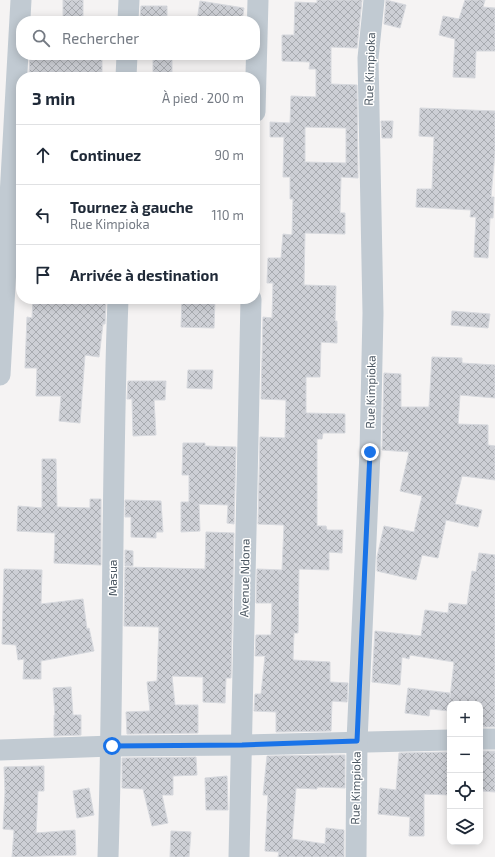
<!DOCTYPE html>
<html lang="fr">
<meta charset="utf-8">
<style>
:root{--surface:#fff;--page:#f2f2f3;--text:#1f2937;--muted:#747a83;--line:#e0e1e3}
body{margin:0;font-family:"Exo 2",sans-serif;background:var(--page);color:var(--text)}
.controls{position:absolute;right:12px;bottom:12px;display:grid;overflow:hidden;border-radius:8px;box-shadow:0 2px 10px #0003}
.controls button{width:36px;height:36px;display:grid;place-items:center;padding:0;border:0;border-bottom:1px solid var(--line);background:var(--surface);color:var(--text);font:20px sans-serif}
.stop{position:absolute;width:12px;height:12px;margin:-9px;border:3px solid #1a73e8;border-radius:50%;background:#fff}
.stop.end{background:#1a73e8;border-color:#fff;box-shadow:0 1px 4px #0008}
.list{margin:0;padding:0;list-style:none}
h2{display:flex;justify-content:space-between;align-items:center;height:52px;margin:0;padding:0 16px;font-size:17px}
h2 small{font-size:13px;font-weight:400;color:var(--muted)}
.list li{display:grid;grid-template-columns:26px 1fr auto;gap:12px;align-items:center;box-sizing:border-box;height:60px;padding:0 16px;border-top:1px solid var(--line)}
.list b{display:block;font-size:15px;white-space:nowrap}
.list p{margin:0;font-size:13px;white-space:nowrap;color:var(--muted)}
.list em{font-size:13px;font-style:normal;color:var(--muted)}
.icon{flex:none;width:22px;height:22px;fill:none;stroke:currentColor;stroke-width:2;stroke-linecap:round;stroke-linejoin:round}
.map{position:relative;flex:none;width:495px;height:857px;overflow:hidden}
.search{position:absolute;background:var(--surface);box-shadow:0 2px 10px #0003;left:16px;top:16px;width:244px;height:44px;display:flex;align-items:center;gap:10px;box-sizing:border-box;padding:0 14px;border-radius:16px;color:var(--muted);font-size:15px}
.panel{position:absolute;background:var(--surface);box-shadow:0 2px 10px #0003;left:16px;top:72px;width:244px;height:232px;border-radius:16px}
.map>svg:first-child{display:block}
.building{fill:url(#building-cross-hatch);stroke:#d7d9de;fill-rule:evenodd}
.lines{fill:none;stroke-linecap:round;stroke-linejoin:round}
.street{stroke:#c1cad2;stroke-width:21}
.route{stroke:#1a73e8;stroke-width:5}
.labels{text-anchor:middle;stroke-width:3;stroke-linejoin:round;paint-order:stroke}
.street-label{font-size:12px;fill:#4a5661;stroke:#fff}
</style>
<div class="map">
<svg width="495" height="857" viewBox="0 0 495 857">
<defs>
<pattern id="building-cross-hatch" width="8" height="8" patternUnits="userSpaceOnUse"><rect width="8" height="8" fill="#cdcfd5"/><path d="M0 0l8 8M0 8l8-8" fill="none" stroke="#a8abb0"/></pattern>
</defs>
<rect width="100%" height="100%" fill="#f5f3f3"/>
<g class="building">
<rect x="63" y="0" width="20" height="21"/>
<path d="M317,0H362L357,48L331,47V84L357,85L358,178L341,177L340,213H345V234L305,233L304,285L336,286L335,321H337V343L321,342L320,377H306V413L345,414V433H323L322,439H317V526H326L327,530H343L342,553L329,552V570L299,569L298,633H294L293,660L330,662V682L348,683L347,702L332,701L331,731L276,732V712L254,711L255,694H261L265,656H255L256,635H271L272,603H256L257,569L282,570L284,525L258,524L260,437L285,438L286,400L261,399L263,317L272,318L273,283H267L268,258H281L283,234L292,235L293,199H290V177H283L284,137H270V122L290,123L291,96L316,97V69H309L310,62L282,61V35H294L295,2L317,3ZM305,127L346,128V163L305,162Z"/>
<polygon points="386,0 406,5 400,28 384,24"/>
<polygon points="465,0 485,0 483,7 495,8 495,51 476,51 475,78 453,77 455,39 439,35 443,16 459,19"/>
<polygon points="200,1 244,8 242,21 197,21"/>
<polygon points="141,6 167,6 167,21 140,21"/>
<polygon points="30,55 102,55 102,75 54,74 54,76 29,76"/>
<rect x="153" y="55" width="19" height="18"/>
<polygon points="420,108 495,111 495,152 491,197 494,197 493,218 490,218 488,258 474,257 476,217 470,217 471,210 416,207 417,189 432,189 434,137 419,136"/>
<polygon points="381,121 393,121 392,138 382,138"/>
<polygon points="33,299 71,299 99,302 99,299 106,299 105,324 103,324 99,357 85,355 80,423 59,421 61,396 36,396 37,368 25,368 27,317 32,318"/>
<polygon points="182,299 215,299 214,328 181,327"/>
<polygon points="452,311 490,314 488,328 451,325"/>
<polygon points="432,357 462,358 462,363 495,365 495,398 460,395 458,424 488,425 488,445 495,446 495,480 462,476 455,504 482,510 478,527 446,520 438,558 422,555 416,580 377,571 377,557 384,526 414,532 422,496 400,491 409,452 382,450 384,373 401,374 401,407 429,407"/>
<polygon points="188,370 213,370 212,389 187,388"/>
<polygon points="128,381 166,381 165,400 154,400 156,435 133,436 132,399 127,399"/>
<polygon points="183,443 205,443 205,446 236,447 234,524 227,523 228,505 199,504 200,531 181,532 181,502 189,502 189,475 182,475"/>
<polygon points="42,459 56,459 57,507 90,508 90,499 101,499 101,565 54,563 55,533 17,531 18,506 42,508"/>
<polygon points="125,500 161,501 163,532 156,532 156,538 131,537 131,517 125,517"/>
<polygon points="206,532 234,533 231,678 226,678 225,703 203,702 203,677 172,676 175,705 198,705 198,733 127,734 126,712 150,711 147,682 157,681 159,627 124,626 125,567 205,569"/>
<polygon points="125,550 133,551 133,566 125,566"/>
<polygon points="479,553 495,555 495,727 480,727 480,704 450,704 450,711 430,709 429,716 405,713 408,688 450,693 450,698 454,662 410,655 409,659 402,657 400,685 372,682 375,631 421,636 425,610 448,613 449,603 467,605 472,571 476,572"/>
<polygon points="4,569 42,570 41,604 83,599 87,629 89,628 94,651 41,661 41,679 23,679 24,659 18,660 16,645 2,644"/>
<polygon points="71,687 73,715 81,715 81,735 54,736 54,715 55,715 53,688"/>
<polygon points="480,751 495,751 495,792 482,791"/>
<polygon points="448,752 447,777 450,778 450,795 424,794 424,836 409,836 410,817 378,814 380,788 396,790 399,753"/>
<polygon points="345,755 345,788 317,787 317,789 296,788 292,839 325,844 326,828 344,830 344,857 278,857 279,852 265,851 268,795 263,795 267,756"/>
<polygon points="196,757 197,775 173,776 173,795 162,795 168,823 152,826 143,789 122,788 122,758"/>
<polygon points="44,766 44,791 38,791 36,833 75,830 76,855 12,857 14,830 3,829 5,792 4,767"/>
<polygon points="227,776 228,810 206,810 205,778"/>
<polygon points="89,788 94,815 77,818 73,791"/>
<polygon points="171,831 191,832 189,857 170,857"/>
</g>
<g class="lines">
<g class="street">
<polyline points="128,21 129,0"/>
<polyline points="126,77 127,55"/>
<polyline points="255,112 258,0"/>
<polyline points="0,375 21,0"/>
<polyline points="480,739 495,739"/>
<polyline points="0,750 112,746 242,745 450,740"/>
<path d="M108,857C114,671 111,485 118,299"/>
<polyline points="239,857 251,299"/>
<polyline points="356,857 357,741 370,452 373,313 368,58 374,0"/>
</g>
</g>
<g class="lines">
<polyline class="route" points="112,746 242,745 357,741 370,452"/>
</g>
<g class="labels">
<g class="street-label">
<text transform="translate(370 69) rotate(-88)" y="4">Rue Kimpioka</text>
<text transform="translate(371 392) rotate(-89)" y="4">Rue Kimpioka</text>
<text transform="translate(113 578) rotate(-90)" y="4">Masua</text>
<text transform="translate(245 578) rotate(-89)" y="4">Avenue Ndona</text>
<text transform="translate(356 788) rotate(-89)" y="4">Rue Kimpioka</text>
</g>
</g>
</svg>
<div class="controls">
<button>+</button>
<button>−</button>
<button><svg class="icon" aria-label="locate" viewBox="0 0 24 24"><circle cx="12" cy="12" r="6"/><path d="M12 2v4M12 18v4M2 12h4M18 12h4"/></svg></button>
<button><svg class="icon" aria-label="layers" viewBox="0 0 24 24"><path d="M12 4l9 5-9 5-9-5zM3 14l9 5 9-5"/></svg></button>
</div>
<div class="stop" style="left:112px;top:746px"></div>
<div class="stop end" style="left:370px;top:452px"></div>
<div class="search"><svg class="icon" aria-label="search" viewBox="0 0 24 24"><circle cx="10" cy="10" r="6"/><path d="M15 15l6 6"/></svg>Rechercher</div>
<section class="panel">
<h2>3 min<small>À pied · 200 m</small></h2>
<ul class="list">
<li><svg class="icon" aria-label="ahead" viewBox="0 0 24 24"><path d="M12 20V5M6 11l6-6 6 6"/></svg><div><b>Continuez</b></div><em>90 m</em></li>
<li><svg class="icon" aria-label="left" viewBox="0 0 24 24"><path d="M17 20v-9H6M10 6l-5 5 5 5"/></svg><div><b>Tournez à gauche</b><p>Rue Kimpioka</p></div><em>110 m</em></li>
<li><svg class="icon" aria-label="arrive" viewBox="0 0 24 24"><path d="M6 21V4h12l-3 4 3 4H6"/></svg><div><b>Arrivée à destination</b></div></li>
</ul>
</section>
</div>
